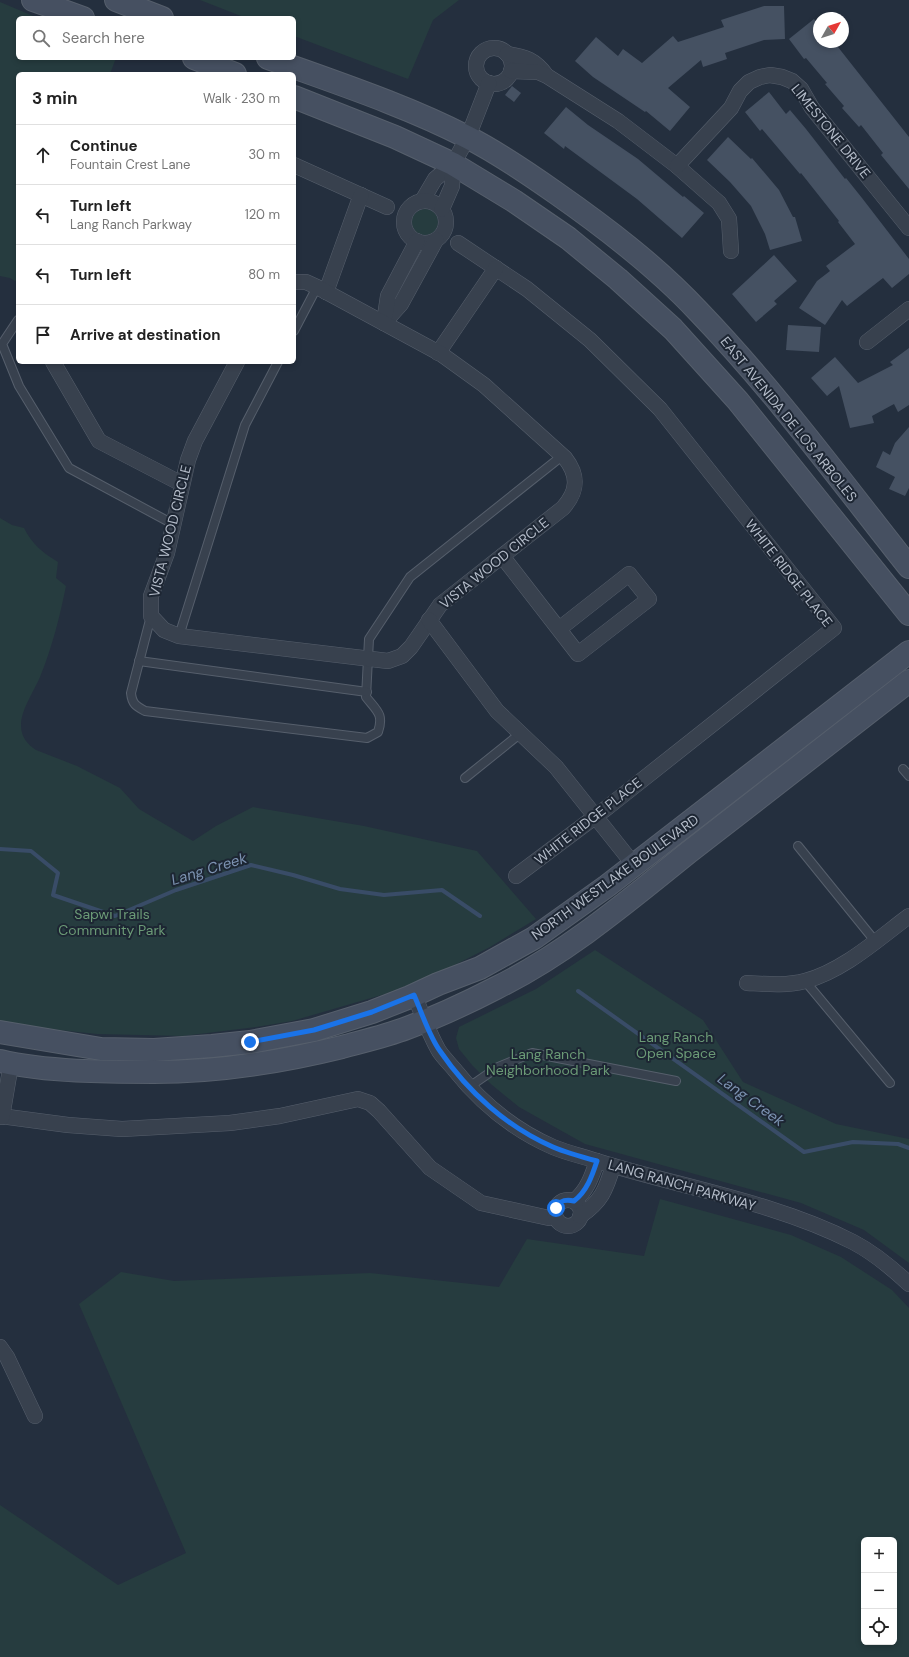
<!DOCTYPE html>
<meta charset="utf-8">
<style>
:root{--surface:#fff;--page:#f2f2f2;--text:#222;--muted:#767676;--line:#e0e0e0}
body{margin:0;font-family:"DM Sans",sans-serif;background:var(--page);color:var(--text)}
.controls{position:absolute;right:12px;bottom:12px;display:grid;overflow:hidden;border-radius:6px;box-shadow:0 2px 6px #0003}
.controls button{width:36px;height:36px;display:grid;place-items:center;padding:0;border:0;border-bottom:1px solid var(--line);background:var(--surface);color:var(--text);font:20px sans-serif}
.compass{position:absolute;left:813px;top:12px;width:36px;height:36px;border-radius:50%;background:var(--surface);box-shadow:0 2px 6px #0003;rotate:51deg}
.stop{position:absolute;width:12px;height:12px;margin:-9px;border:3px solid #1a73e8;border-radius:50%;background:#fff}
.stop.end{background:#1a73e8;border-color:#fff;box-shadow:0 1px 4px #0008}
.list{margin:0;padding:0;list-style:none}
h2{display:flex;justify-content:space-between;align-items:center;height:52px;margin:0;padding:0 16px;font-size:17px}
h2 small{font-size:13px;font-weight:400;color:var(--muted)}
.list li{display:grid;grid-template-columns:26px 1fr auto;gap:12px;align-items:center;box-sizing:border-box;height:60px;padding:0 16px;border-top:1px solid var(--line)}
.list b{display:block;font-size:15px;white-space:nowrap}
.list p{margin:0;font-size:13px;white-space:nowrap;color:var(--muted)}
.list em{font-size:13px;font-style:normal;color:var(--muted)}
.icon{flex:none;width:22px;height:22px;fill:none;stroke:currentColor;stroke-width:2;stroke-linecap:round;stroke-linejoin:round}
.map{position:relative;flex:none;width:909px;height:1657px;overflow:hidden}
.search{position:absolute;background:var(--surface);box-shadow:0 2px 6px #0003;left:16px;top:16px;width:280px;height:44px;display:flex;align-items:center;gap:10px;box-sizing:border-box;padding:0 14px;border-radius:6px;color:var(--muted);font-size:15px}
.panel{position:absolute;background:var(--surface);box-shadow:0 2px 6px #0003;left:16px;top:72px;width:280px;height:292px;border-radius:6px}
.map>svg:first-child{display:block}
.green{fill:#263c3f;fill-rule:evenodd}
.lines{fill:none;stroke-linecap:round;stroke-linejoin:round}
.stream{stroke:#394c67;stroke-width:4}
.building{fill:#455162}
.lane-casing{stroke:#565f6c;stroke-width:10}
.street-casing{stroke:#565f6c;stroke-width:16}
.secondary-casing{stroke:#565f6c;stroke-width:24}
.lane{stroke:#38414e;stroke-width:8}
.street{stroke:#38414e;stroke-width:15}
.secondary{stroke:#465061;stroke-width:22}
.route{stroke:#1a73e8;stroke-width:5}
.labels{text-anchor:middle;stroke-width:4;stroke-linejoin:round;paint-order:stroke}
.street-label{font-size:14px;fill:#b4bcc9;stroke:#1d2633}
.park-label{font-size:14px;fill:#6b9a76;stroke:#1d2633}
.water-label{font-size:15px;font-style:italic;fill:#7c92b1;stroke:#1d2633}
</style>
<div class="map">
<svg width="909" height="1657" viewBox="0 0 909 1657">
<rect width="100%" height="100%" fill="#242f3e"/>
<g class="green">
<polygon points="200,0 459,0 433,20 408,79 294,36 294,18 246,18"/>
<polygon points="0,2 38,18 18,18 18,58 116,58 110,74 18,74 18,278 15,281 10,278 0,276"/>
<circle cx="425" cy="222" r="13"/>
<path d="M0,518L12,525L24,528C32,544 43,553 58,562L56,578L66,586C60,616 52,648 40,677C34,691 21,710 21,725C21,737 27,744 36,750L77,766L120,788L139,809L193,841L216,826L253,807L364,826L477,851L536,919L490,947L441,972L385,994L292,1021L256,1027L183,1036L97,1034L12,1025L0,1022Z"/>
<polygon points="595,950 703,1020 743,1082 836,1124 909,1139 909,1263 864,1230 801,1203 585,1144 519,1107 492,1085 472,1065 459,1049 456,1038 459,1027 536,989"/>
<path d="M660,1199L791,1235L841,1257L892,1290L909,1308V1657H0V1505L118,1585L186,1553L79,1304L121,1272L174,1281L370,1273L499,1287L527,1239L644,1256ZM864,1540H894V1642H864Z"/>
</g>
<g class="lines">
<g class="stream">
<polyline points="0,849 31,851 58,873 53,895 115,916 176,890 251,865 293,875 340,889 384,895 442,890 480,916"/>
<polyline points="578,991 804,1152 853,1142 898,1144 909,1148"/>
</g>
</g>
<g class="building">
<polygon points="764,6 784,6 785,39 764,40 725,53 727,59 703,67 701,60 668,88 690,107 670,131 646,111 645,112 593,77 575,61 596,37 618,56 623,49 642,63 673,36 678,42 724,27 721,20"/>
<polygon points="814,19 819,25 819,42 834,42 909,137 909,189 881,155 883,153 861,125 859,127 842,108 844,106 825,84 827,83 806,58 804,59 789,39"/>
<polygon points="512,86 521,93 514,102 505,95"/>
<polygon points="769,92 786,114 790,110 806,129 845,179 846,178 862,198 909,259 909,274 892,288 883,278 847,306 842,300 825,325 799,308 817,281 830,271 826,266 855,244 838,222 839,221 801,173 800,174 762,129 760,131 745,112"/>
<polygon points="566,107 588,125 638,159 683,197 684,196 704,213 682,238 637,199 565,146 564,149 544,133"/>
<polygon points="728,137 751,159 752,158 779,190 793,217 795,217 802,241 770,250 765,234 751,206 730,182 707,160"/>
<polygon points="774,255 797,281 774,301 777,304 756,322 732,294"/>
<polygon points="788,325 821,327 819,352 786,350"/>
<polygon points="909,348 909,405 898,412 894,404 872,416 874,423 850,428 839,386 827,396 811,378 835,357 858,383 893,365 890,362"/>
<polygon points="909,427 909,488 905,496 889,489 895,477 876,467 883,451 890,455 895,443"/>
</g>
<g class="lines">
<g class="lane-casing">
<g id="lane">
<polyline points="18,320 2,344 19,386 69,468 173,524"/>
<polyline points="294,331 317,287"/>
<path d="M151,616L131,693C132,704 136,706 145,711L367,738L378,732C384,714 377,711 366,697L369,639L410,577L562,456"/>
<polyline points="179,636 245,425 278,362"/>
<polyline points="139,661 367,692"/>
<polyline points="903,769 909,776"/>
<polyline points="465,778 521,733"/>
<polyline points="798,846 875,941"/>
<polyline points="805,981 890,1083"/>
<polyline points="469,1087 498,1067 532,1053 676,1081"/>
</g>
</g>
<g class="street-casing">
<g id="street">
<circle cx="494" cy="66" r="18"/>
<path d="M507,54C526,57 535,60 546,75"/>
<polyline points="511,71 538,72 547,76 618,121 677,166 719,203 729,219 731,251"/>
<polyline points="294,165 387,207"/>
<polyline points="677,166 731,108 740,91 749,82 760,77 770,75 782,77 792,81 801,89 812,108 909,228"/>
<polyline points="422,201 435,179 453,164 468,137 489,83"/>
<circle cx="425" cy="222" r="21"/>
<polyline points="442,209 452,186 453,164"/>
<polyline points="458,243 527,289 590,340 660,409 834,628 608,807 516,876"/>
<polyline points="326,292 361,195"/>
<polyline points="384,323 401,304 436,240"/>
<polyline points="384,323 388,296 417,241"/>
<polyline points="867,342 909,309"/>
<polyline points="438,353 496,268"/>
<polyline points="53,362 99,441 182,484"/>
<path d="M237,362L195,441L188,460L167,553L151,596V616L164,630L179,636L388,661L402,656L411,647L440,605L563,508C578,491 579,476 565,458L484,385L441,354L317,287L306,282H294"/>
<polyline points="502,556 578,654 649,599 629,574 559,629"/>
<polyline points="429,620 497,711 556,767 634,865"/>
<path d="M747,983C766,984 786,986 805,981C843,971 878,939 909,916"/>
<path d="M414,995C422,1013 429,1034 439,1051C443,1057 449,1063 454,1069C481,1103 514,1130 553,1147C567,1153 582,1156 597,1161C680,1187 775,1202 853,1242C874,1253 892,1268 909,1284"/>
<polyline points="0,1116 68,1125 122,1129 230,1123 280,1116 358,1099 370,1103 379,1111 430,1168 481,1203 549,1218 555,1216"/>
<polyline points="2,1117 11,1064"/>
<circle cx="568" cy="1213" r="13"/>
<path d="M574,1201C587,1191 592,1176 597,1161"/>
<path d="M580,1216C601,1202 606,1190 613,1166"/>
<polyline points="0,1347 7,1357 35,1416"/>
</g>
</g>
<g class="secondary-casing">
<g id="secondary">
<polyline points="33,0 83,18"/>
<polyline points="116,0 162,18"/>
<polyline points="194,58 235,74"/>
<path d="M268,58C334,82 405,105 467,137C497,152 529,174 556,193C606,228 656,266 698,311C775,391 840,480 909,567"/>
<polyline points="294,97 395,137 453,164 514,201 568,238 618,279 673,329 738,401 909,614"/>
<polyline points="0,1032 101,1049 154,1050 212,1046 250,1042 314,1030 372,1012 410,997 438,984 480,968 534,938 607,886 909,652"/>
<path d="M0,1061C45,1072 107,1072 154,1072C218,1072 281,1062 342,1047C364,1041 386,1036 407,1028C437,1017 467,1003 496,988C567,953 628,901 689,852C762,795 835,738 909,681"/>
</g>
</g>
<use href="#lane" class="lane"/>
<use href="#street" class="street"/>
<use href="#secondary" class="secondary"/>
</g>
<g class="lines">
<path class="route" d="M250,1042L314,1030L372,1012L414,995C422,1013 429,1036 440,1051C468,1092 507,1127 553,1147C567,1153 582,1157 597,1161C592,1176 587,1191 574,1201C566,1199 560,1200 556,1208"/>
</g>
<g class="labels">
<g class="street-label">
<text transform="translate(831 131) rotate(51)" y="5">LIMESTONE DRIVE</text>
<text transform="translate(789 419) rotate(51)" y="5">EAST AVENIDA DE LOS ARBOLES</text>
<text transform="translate(170 531) rotate(-76)" y="5">VISTA WOOD CIRCLE</text>
<text transform="translate(494 563) rotate(-39)" y="5">VISTA WOOD CIRCLE</text>
<text transform="translate(789 573) rotate(52)" y="5">WHITE RIDGE PLACE</text>
<text transform="translate(588 821) rotate(-38)" y="5">WHITE RIDGE PLACE</text>
<text transform="translate(615 877) rotate(-36)" y="5">NORTH WESTLAKE BOULEVARD</text>
<text transform="translate(682 1185) rotate(16)" y="5">LANG RANCH PARKWAY</text>
</g>
<g class="park-label">
<text x="112" y="919">Sapwi Trails<tspan x="112" dy="16">Community Park</tspan></text>
<text x="676" y="1042">Lang Ranch<tspan x="676" dy="16">Open Space</tspan></text>
<text x="548" y="1059">Lang Ranch<tspan x="548" dy="16">Neighborhood Park</tspan></text>
</g>
<g class="water-label">
<text transform="translate(209 869) rotate(-17)" y="5">Lang Creek</text>
<text transform="translate(751 1100) rotate(36)" y="5">Lang Creek</text>
</g>
</g>
</svg>
<div class="controls">
<button>+</button>
<button>−</button>
<button><svg class="icon" aria-label="locate" viewBox="0 0 24 24"><circle cx="12" cy="12" r="6"/><path d="M12 2v4M12 18v4M2 12h4M18 12h4"/></svg></button>
</div>
<svg class="compass" viewBox="-18 -18 36 36"><path d="M0-13l5 13h-10z" fill="#e53935"/><path d="M0 13l5-13h-10z" fill="#767676"/></svg>
<div class="stop" style="left:556px;top:1208px"></div>
<div class="stop end" style="left:250px;top:1042px"></div>
<div class="search"><svg class="icon" aria-label="search" viewBox="0 0 24 24"><circle cx="10" cy="10" r="6"/><path d="M15 15l6 6"/></svg>Search here</div>
<section class="panel">
<h2>3 min<small>Walk · 230 m</small></h2>
<ul class="list">
<li><svg class="icon" aria-label="ahead" viewBox="0 0 24 24"><path d="M12 20V5M6 11l6-6 6 6"/></svg><div><b>Continue</b><p>Fountain Crest Lane</p></div><em>30 m</em></li>
<li><svg class="icon" aria-label="left" viewBox="0 0 24 24"><path d="M17 20v-9H6M10 6l-5 5 5 5"/></svg><div><b>Turn left</b><p>Lang Ranch Parkway</p></div><em>120 m</em></li>
<li><svg class="icon" aria-label="left" viewBox="0 0 24 24"><path d="M17 20v-9H6M10 6l-5 5 5 5"/></svg><div><b>Turn left</b></div><em>80 m</em></li>
<li><svg class="icon" aria-label="arrive" viewBox="0 0 24 24"><path d="M6 21V4h12l-3 4 3 4H6"/></svg><div><b>Arrive at destination</b></div></li>
</ul>
</section>
</div>
